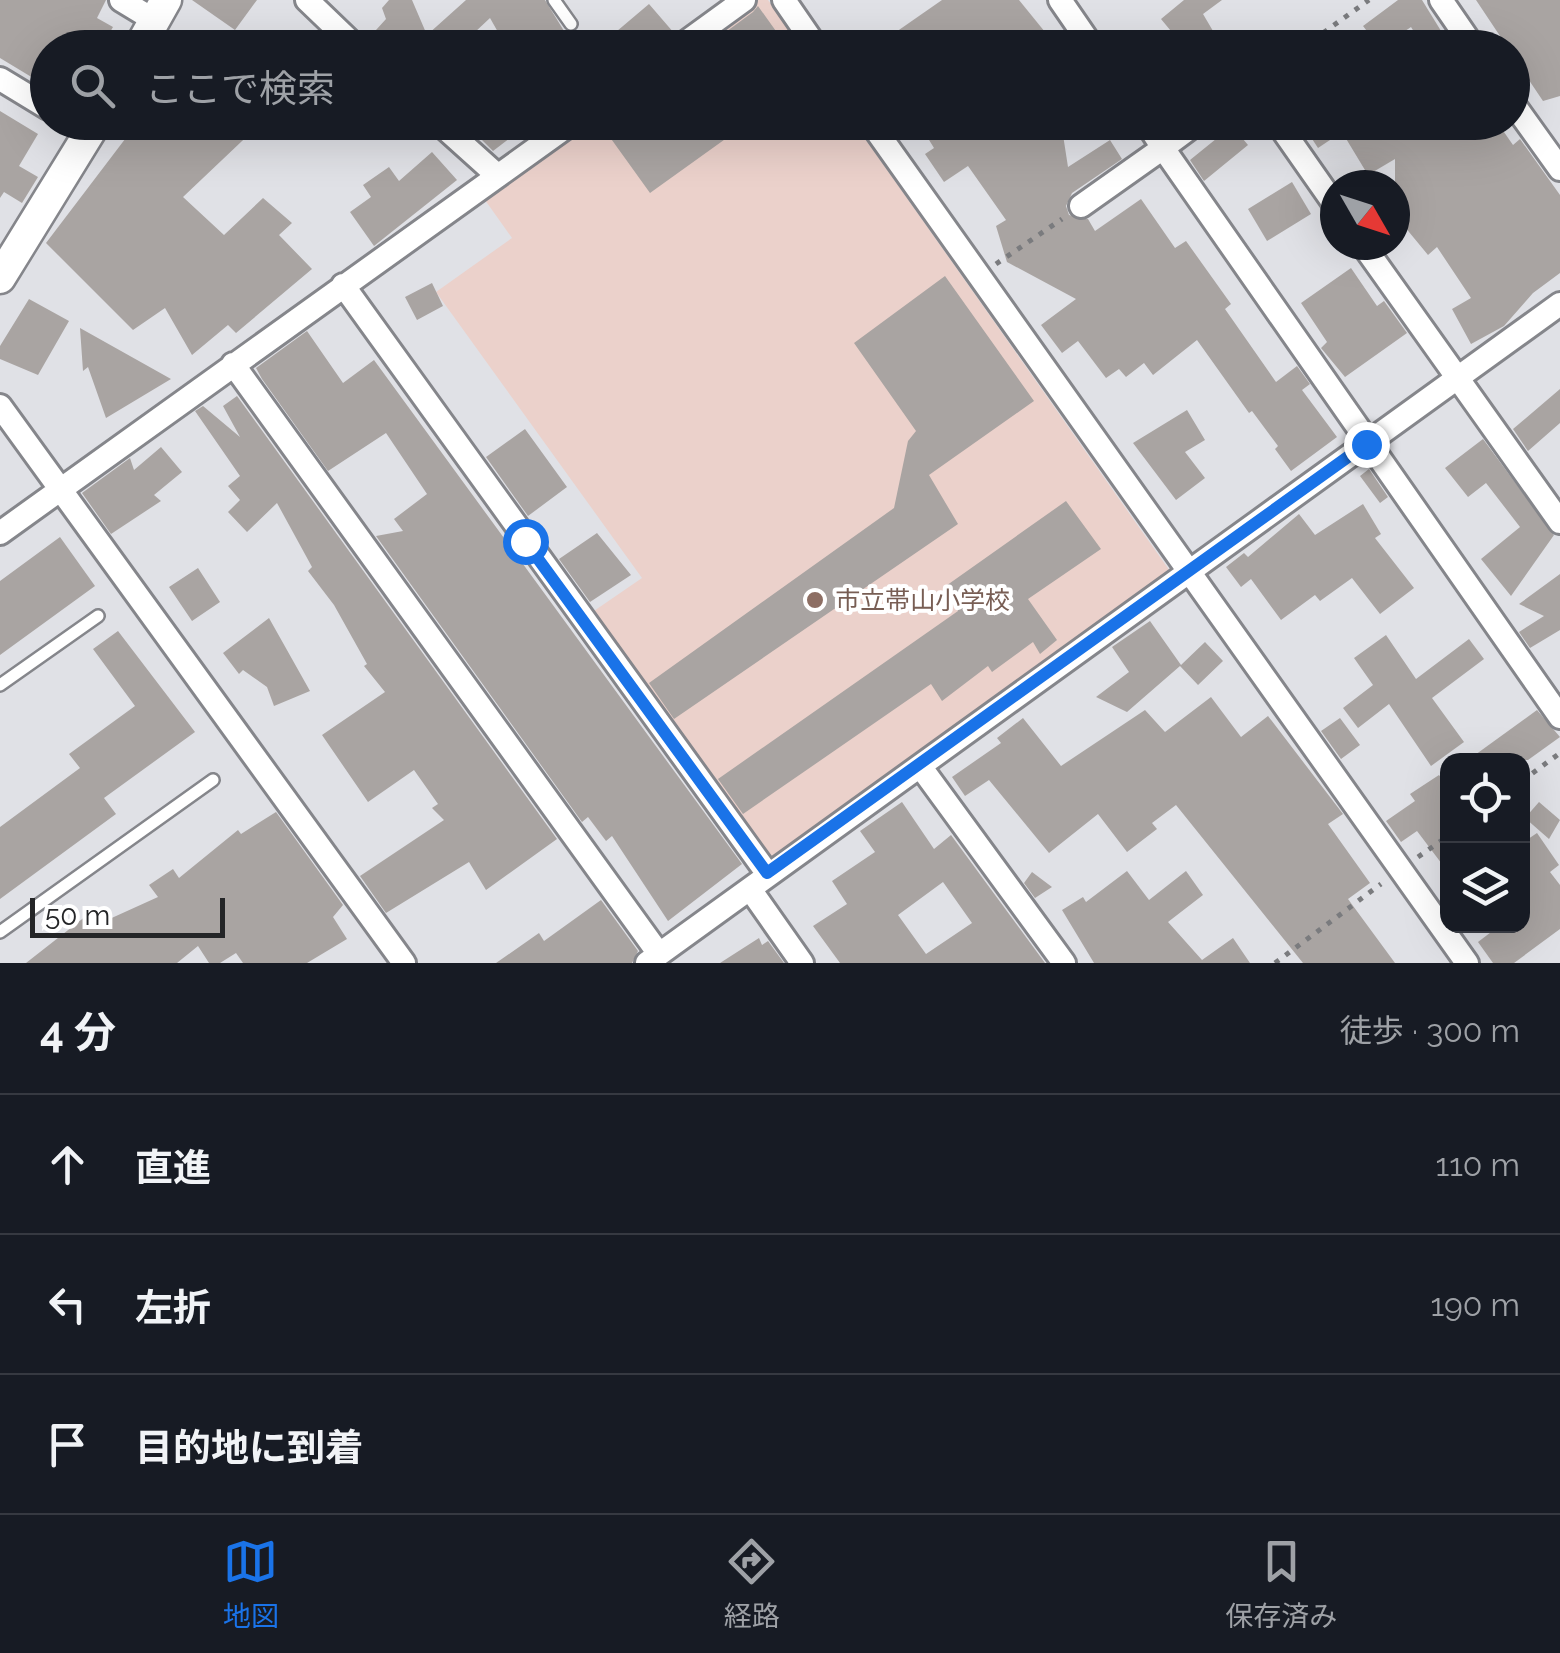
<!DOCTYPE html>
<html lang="ja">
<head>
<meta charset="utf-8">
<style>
	:root { --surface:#171b24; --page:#242831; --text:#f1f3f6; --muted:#9ea1a6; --line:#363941; --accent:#1a73e8 }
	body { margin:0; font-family:Raleway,"Noto Sans JP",sans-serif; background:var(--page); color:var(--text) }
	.controls { position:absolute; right:30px; bottom:30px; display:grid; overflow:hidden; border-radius:20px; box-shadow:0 10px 40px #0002 }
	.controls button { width:90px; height:90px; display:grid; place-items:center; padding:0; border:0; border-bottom:2px solid var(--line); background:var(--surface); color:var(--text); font:50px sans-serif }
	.compass { position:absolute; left:1320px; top:170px; width:90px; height:90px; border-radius:50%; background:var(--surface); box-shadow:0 10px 40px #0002; rotate:129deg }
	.scale { position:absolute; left:30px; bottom:25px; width:195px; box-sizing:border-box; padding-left:10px; border:5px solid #242527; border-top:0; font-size:28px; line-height:35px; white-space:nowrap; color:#242527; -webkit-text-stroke:8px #fff; paint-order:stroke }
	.stop { position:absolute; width:30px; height:30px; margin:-22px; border:8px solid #1a73e8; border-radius:50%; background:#fff }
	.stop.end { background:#1a73e8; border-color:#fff; box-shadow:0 2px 10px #0008 }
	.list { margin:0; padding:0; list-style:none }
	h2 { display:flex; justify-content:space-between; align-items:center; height:130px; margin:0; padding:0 40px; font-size:42px }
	h2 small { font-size:32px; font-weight:400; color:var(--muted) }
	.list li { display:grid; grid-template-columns:65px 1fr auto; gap:30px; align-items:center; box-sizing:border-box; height:140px; padding:0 40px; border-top:2px solid var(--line) }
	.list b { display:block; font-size:38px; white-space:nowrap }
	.list em { font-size:32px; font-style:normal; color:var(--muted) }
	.icon { flex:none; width:55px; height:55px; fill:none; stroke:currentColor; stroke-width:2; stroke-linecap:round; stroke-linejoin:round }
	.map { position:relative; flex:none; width:1560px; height:963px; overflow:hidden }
	.search { position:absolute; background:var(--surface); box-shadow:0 10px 40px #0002; left:30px; right:30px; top:30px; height:110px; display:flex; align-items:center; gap:25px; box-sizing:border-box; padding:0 35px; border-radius:55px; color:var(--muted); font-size:38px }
	.sheet { height:550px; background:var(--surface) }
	nav { display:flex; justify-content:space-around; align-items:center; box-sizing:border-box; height:140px; border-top:2px solid var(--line); background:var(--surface); font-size:28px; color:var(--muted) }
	nav a { display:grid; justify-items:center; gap:5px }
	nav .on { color:var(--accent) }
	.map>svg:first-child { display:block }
</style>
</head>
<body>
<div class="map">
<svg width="1560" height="963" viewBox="0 0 1560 963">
	<rect width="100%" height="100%" fill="#e0e1e6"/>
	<path fill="#ebd1cb" d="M754 0H768L802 47 690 48Z
		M589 123H854L1172 574 767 864 591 613 642 578 436 292 512 238 485 200Z"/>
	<path fill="#a9a4a2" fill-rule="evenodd" d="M0 0H106L97 18 113 27 101 48H48V87L0 58Z
		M192 0H257L235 30Z
		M389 0H412L427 35 466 0H545L564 31 535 48H507L490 18 458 48H394L376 30 386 19 382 8Z
		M942 0H1019L1058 48H873Z
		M1184 0H1222L1203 14 1223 48H1185L1161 19Z
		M1398 0H1422L1446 39 1424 48 1411 27 1380 48 1363 26Z
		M1476 0H1560V96L1543 101 1512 55V48H1508Z
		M649 4 674 33 663 48H597Z
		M758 6 788 48H704L753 12Z
		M0 111 38 134 19 166 38 177 22 203 4 192 0 198Z
		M138 122H262L183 197 224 235 263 198 292 223 279 235 312 269 236 333 228 325 192 355 165 308 133 330 46 243Z
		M531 122 493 151 465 123H496Z
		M599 122H749L650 193Z
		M918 122H1008L1016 134 1033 122H1061L1068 167 1110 140 1122 159 1072 193 1066 206 1069 215 1088 219 1095 231 1141 199 1175 248 1186 241 1231 304 1225 309 1276 382 1297 366 1310 384 1302 390 1337 437 1291 471 1275 449 1278 446 1252 411 1249 413 1197 340 1153 375 1144 363 1126 377 1119 369 1106 378 1078 341 1062 353 1041 325 1076 299 1007 262 996 226 1006 220 968 166 944 182 925 154 934 148Z
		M1301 122H1497L1513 145 1520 139 1560 195V273L1533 293 1504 326 1471 344 1452 309 1471 298 1437 247 1428 255 1395 215V159L1368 175 1342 132 1318 148Z
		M1232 126 1248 145 1204 181 1190 160Z
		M432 152 457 180 374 246 350 212 371 197 363 185 389 167 399 181Z
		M1292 182 1311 214 1267 241 1248 209Z
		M1351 268 1377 306 1384 301 1407 333 1345 377 1321 348 1327 342 1301 303Z
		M945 276 1034 401 929 475 958 524 674 719 649 683 894 508 908 441 916 431 854 343Z
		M432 283 443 306 417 320 405 297Z
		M29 299 69 321 38 375 0 359V346Z
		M80 328 171 379 106 418 88 367 83 371Z
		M307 331 343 383 374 360 742 864 668 921 612 836 606 841 588 817 582 822 376 536 403 531 394 519 427 494 386 433 328 471 262 379 256 368Z
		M1560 389V423L1528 451 1513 429Z
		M237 396 557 839 486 890 469 862 386 913 360 876 444 820 432 808 438 804 414 770 368 802 322 735 385 692 364 666 367 664 334 605 308 571 312 567 277 503 247 532 228 512 240 500 228 486 240 476 195 411 203 406 240 437 223 406Z
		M1187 410 1205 440 1185 452 1205 478 1176 500 1133 443Z
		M525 429 567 487 528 516 486 457Z
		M1483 439 1554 535 1511 596 1481 559 1520 527 1486 483 1468 497 1445 468Z
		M161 447 182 472 154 495 161 501 111 534 82 493 130 458 134 470Z
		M1369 469 1388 497 1380 503 1360 476Z
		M1066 501 1101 549 1028 599 1057 640 1040 654 1033 642 992 672 988 666 942 701 931 684 743 814 718 779 958 611 943 588Z
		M1363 504 1381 534 1375 538 1414 588 1380 614 1352 578 1320 601 1315 595 1281 620 1251 579 1241 587 1226 567 1244 553 1248 557 1299 514 1315 535Z
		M597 533 631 575 590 602 559 559Z
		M60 537 95 586 0 655V581Z
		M198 568 220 602 192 621 169 587Z
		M1560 574V630L1530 648 1519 632 1544 616 1519 604Z
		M269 618 310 691 274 706 267 687 243 670 239 674 223 653Z
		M1150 621 1181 665 1205 642 1223 661 1198 685 1180 666 1127 712 1096 697 1129 672 1112 647Z
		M118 631 195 732 104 798 116 814 0 899V827L80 768 69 754 135 706 93 649Z
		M1386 635 1416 679 1469 639 1484 659 1432 698 1464 742 1431 766 1389 704 1358 728 1343 708 1373 685 1354 658Z
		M1211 697 1241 737 1268 716 1343 814 1328 824 1370 883 1348 899 1395 963H1303L1176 805 1152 823 1157 829 1127 852 1098 814 1049 853 989 780 965 796 952 777 1001 743 997 738 1023 718 1061 766 1145 710 1165 732Z
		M1537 710 1560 737 1528 760H1468Z
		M1340 718 1360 745 1341 759 1321 731Z
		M1439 775 1448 787V872L1417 831 1401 842 1386 821 1415 801 1410 794Z
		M902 802 934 849 951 835 1045 963H840L813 926 847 904 832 881 875 852 860 831ZM943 882 972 923 926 954 898 915Z
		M1539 802 1560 820 1549 839 1525 818Z
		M276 812 343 905 333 917 347 939 307 963H243L236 953 220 963H209L198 946 177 963H26L86 916 94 926 158 897 149 885 173 869 179 878 238 830 241 834Z
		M1537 833 1559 865 1550 872 1560 885V929L1514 963H1493L1478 942 1499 926H1522V843Z
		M1127 871 1149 900 1186 871 1203 895 1168 922 1202 960 1233 938 1250 963H1094L1062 910 1083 897 1086 902Z
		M1032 872 1052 887 1035 898 1024 883Z
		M601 900 638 951 632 963H496L539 933 544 941Z
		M759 938 762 945 768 941 784 963H720Z"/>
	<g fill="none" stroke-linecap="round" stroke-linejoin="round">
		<g stroke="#85868b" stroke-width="16">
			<path id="service" d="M554 0 571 24
				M0 685 98 616
				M0 932 213 780"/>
		</g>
		<g stroke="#85868b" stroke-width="28">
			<path id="minor" d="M121 0 154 20
				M307 0 357 48
				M784 0 817 48
				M1060 0 1093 48
				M1441 0 1474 48
				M678 48 744 0
				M0 79 48 108
				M1512 102 1560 169
				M438 122 498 176
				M870 122 1467 963
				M1146 122 1163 148 1198 122
				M1277 122 1335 205
				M1081 206 1163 148 1560 717
				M1363 245 1560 522
				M343 285 767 873
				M233 364 659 954
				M0 406 404 963
				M0 533 573 122
				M920 766 1064 963
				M750 889 802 963
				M647 963 1560 304"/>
		</g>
		<g stroke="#85868b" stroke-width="35">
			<path id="tertiary" d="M139 48 166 0
				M0 278 96 122"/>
		</g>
		<path stroke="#7a7b7e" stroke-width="5" stroke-dasharray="5 8" stroke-linecap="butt" d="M1302 48 1369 0
			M996 264 1062 219
			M1522 781 1560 753
			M1418 857 1448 836
			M1275 963 1381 884"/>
		<use href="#service" stroke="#fff" stroke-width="11"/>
		<use href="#minor" stroke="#fff" stroke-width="22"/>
		<use href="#tertiary" stroke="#fff" stroke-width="30"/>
	</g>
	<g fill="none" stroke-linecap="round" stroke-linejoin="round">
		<path stroke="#1a73e8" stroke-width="12" d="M525 541 767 873 1366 444"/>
	</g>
	<circle fill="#8d6e63" stroke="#fff" stroke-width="4" cx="815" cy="600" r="10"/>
	<g text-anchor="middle" stroke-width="8" stroke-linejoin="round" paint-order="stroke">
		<g font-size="25" fill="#785e54" stroke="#fff" text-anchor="start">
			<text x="835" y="609">市立帯山小学校</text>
		</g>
	</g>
</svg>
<div class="controls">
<button><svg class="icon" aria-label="locate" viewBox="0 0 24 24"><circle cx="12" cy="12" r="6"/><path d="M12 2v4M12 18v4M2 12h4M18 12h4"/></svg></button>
<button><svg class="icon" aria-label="layers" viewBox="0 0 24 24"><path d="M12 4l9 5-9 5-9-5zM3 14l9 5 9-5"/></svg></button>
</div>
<svg class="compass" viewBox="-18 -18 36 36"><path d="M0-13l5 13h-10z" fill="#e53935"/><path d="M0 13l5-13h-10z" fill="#9ea1a6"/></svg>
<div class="scale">50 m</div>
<div class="stop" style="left:525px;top:541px"></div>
<div class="stop end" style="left:1366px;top:444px"></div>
<div class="search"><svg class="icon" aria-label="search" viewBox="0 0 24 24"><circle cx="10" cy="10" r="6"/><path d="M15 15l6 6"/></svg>ここで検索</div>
</div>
<section class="sheet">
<h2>4 分<small>徒歩 · 300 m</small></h2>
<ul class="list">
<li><svg class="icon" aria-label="ahead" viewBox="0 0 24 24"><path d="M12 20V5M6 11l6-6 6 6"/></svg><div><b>直進</b></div><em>110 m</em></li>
<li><svg class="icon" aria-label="left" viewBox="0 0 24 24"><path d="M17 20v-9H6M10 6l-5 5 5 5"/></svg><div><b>左折</b></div><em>190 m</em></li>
<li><svg class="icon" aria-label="arrive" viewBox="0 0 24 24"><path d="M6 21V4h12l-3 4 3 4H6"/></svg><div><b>目的地に到着</b></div></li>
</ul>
</section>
<nav>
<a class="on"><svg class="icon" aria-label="map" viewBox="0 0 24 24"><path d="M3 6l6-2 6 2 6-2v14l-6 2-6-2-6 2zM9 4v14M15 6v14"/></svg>地図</a>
<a><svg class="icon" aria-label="directions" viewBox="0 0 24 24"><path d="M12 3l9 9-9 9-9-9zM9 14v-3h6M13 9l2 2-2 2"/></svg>経路</a>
<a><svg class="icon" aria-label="saved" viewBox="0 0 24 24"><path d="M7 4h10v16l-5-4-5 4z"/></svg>保存済み</a>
</nav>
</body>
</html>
